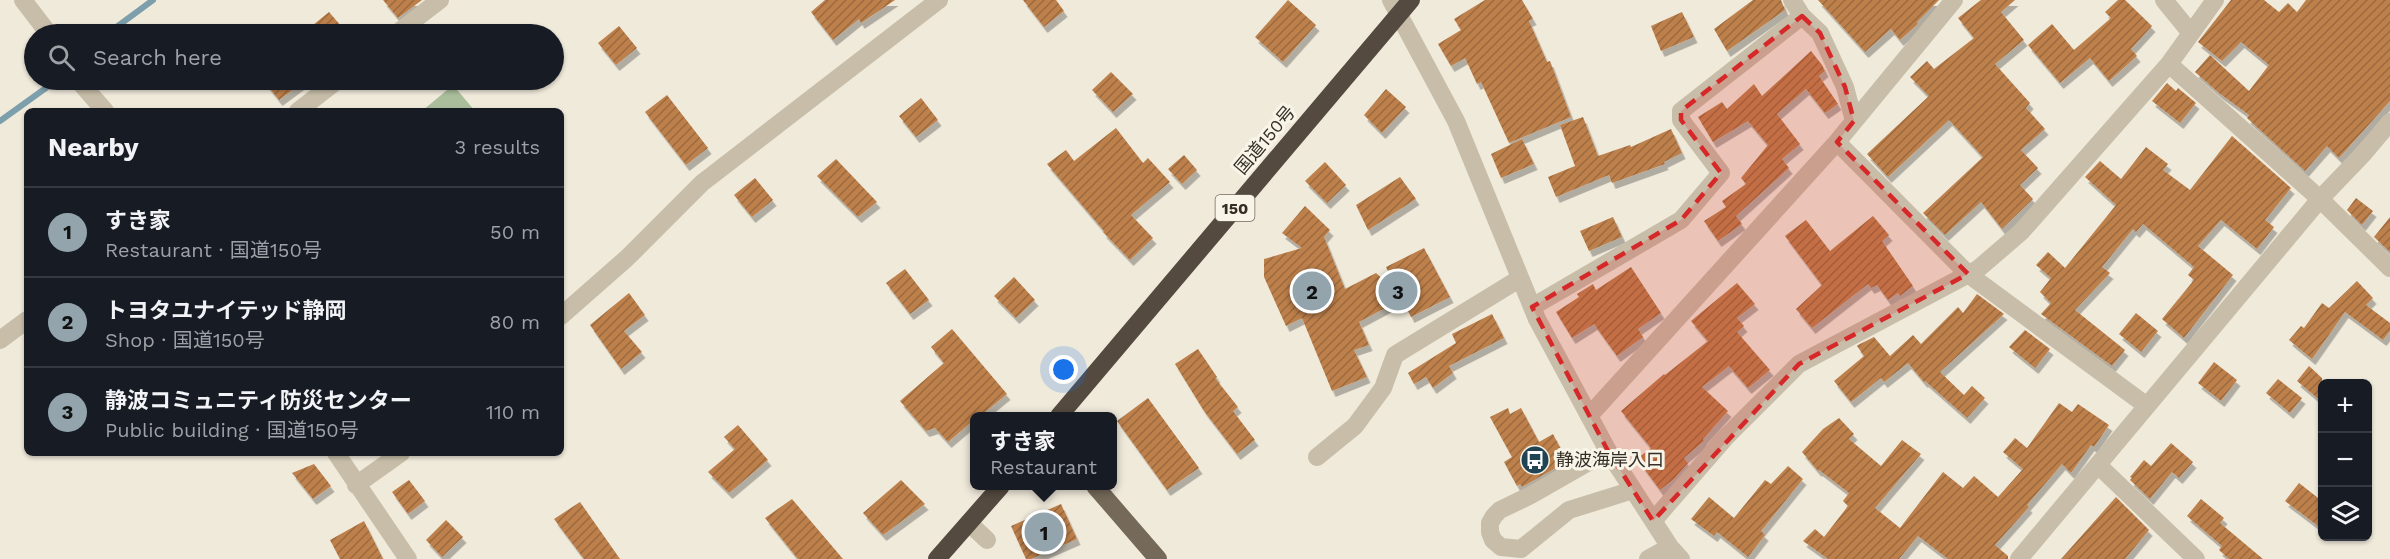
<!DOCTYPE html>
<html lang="en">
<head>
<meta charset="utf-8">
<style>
	:root { --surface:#171b24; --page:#20242c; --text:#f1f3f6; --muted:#9ea1a6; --line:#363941; --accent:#93a4ad }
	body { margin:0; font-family:"Work Sans","Noto Sans JP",sans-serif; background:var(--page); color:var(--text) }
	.controls { position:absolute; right:18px; bottom:18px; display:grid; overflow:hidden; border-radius:9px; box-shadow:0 2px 4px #0004 }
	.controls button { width:54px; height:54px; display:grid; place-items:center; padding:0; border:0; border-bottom:2px solid var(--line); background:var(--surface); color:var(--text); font:30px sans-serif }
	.you { position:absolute; left:1064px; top:370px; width:21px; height:21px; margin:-15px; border:4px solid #fff; border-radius:50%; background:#1a73e8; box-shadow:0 0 0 9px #1a73e833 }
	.badge { display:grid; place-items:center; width:39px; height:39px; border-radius:50%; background:var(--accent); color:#111; font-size:20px; font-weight:700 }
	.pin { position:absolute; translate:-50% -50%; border:3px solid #fff; box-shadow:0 2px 6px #0006 }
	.popup { position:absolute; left:970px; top:412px; width:147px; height:78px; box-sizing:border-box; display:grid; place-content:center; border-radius:9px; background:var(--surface); filter:drop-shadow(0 2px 4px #0005); font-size:20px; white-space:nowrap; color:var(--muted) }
	.popup b { font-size:22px; color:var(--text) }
	.popup::after { content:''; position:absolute; left:50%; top:100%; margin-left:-12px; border:12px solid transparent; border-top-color:var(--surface) }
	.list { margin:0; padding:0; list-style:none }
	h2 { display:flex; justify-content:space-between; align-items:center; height:78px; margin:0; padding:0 24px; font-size:26px }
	h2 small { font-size:20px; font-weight:400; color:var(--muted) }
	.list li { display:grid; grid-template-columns:39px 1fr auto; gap:18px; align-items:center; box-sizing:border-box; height:90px; padding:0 24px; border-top:2px solid var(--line) }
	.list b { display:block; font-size:22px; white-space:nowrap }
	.list p { margin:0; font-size:20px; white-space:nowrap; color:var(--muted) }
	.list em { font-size:20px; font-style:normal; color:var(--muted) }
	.icon { flex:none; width:33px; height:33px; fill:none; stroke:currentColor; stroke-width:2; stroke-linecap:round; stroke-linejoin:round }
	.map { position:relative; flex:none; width:2390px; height:559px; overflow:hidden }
	.search { position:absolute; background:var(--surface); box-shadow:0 2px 4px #0004; left:24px; top:24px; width:540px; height:66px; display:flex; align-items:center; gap:15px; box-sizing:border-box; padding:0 21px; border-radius:33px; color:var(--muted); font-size:22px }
	.panel { position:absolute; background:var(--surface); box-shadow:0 2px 4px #0004; left:24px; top:108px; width:540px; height:348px; border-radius:9px }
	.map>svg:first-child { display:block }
</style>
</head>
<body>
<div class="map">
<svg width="2390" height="559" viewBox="0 0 2390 559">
	<defs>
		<pattern id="building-hatch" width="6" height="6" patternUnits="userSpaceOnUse" patternTransform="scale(1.5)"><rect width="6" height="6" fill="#be804b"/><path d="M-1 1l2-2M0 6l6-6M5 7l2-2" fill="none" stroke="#9b693e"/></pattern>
		<filter id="shadow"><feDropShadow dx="3.5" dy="6" stdDeviation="0" flood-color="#0004"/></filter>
	</defs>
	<rect width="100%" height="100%" fill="#f0eadb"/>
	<path fill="#abbe9c" d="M453 85 475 111H422Z"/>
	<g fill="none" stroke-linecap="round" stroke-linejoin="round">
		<path stroke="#7c9fab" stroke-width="6" d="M107 34 153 0
			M0 121 57 80"/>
	</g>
	<path fill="url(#building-hatch)" filter="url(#shadow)" d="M383 0H422L398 18Z
		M825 0H895L861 23 859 19 833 40 811 12Z
		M1023 0H1056L1064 11 1044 27Z
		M1288 0 1316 25 1283 62 1255 37Z
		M1485 0H1522L1533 19 1529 21 1547 62 1550 61 1571 117 1509 143 1481 82 1477 84 1465 58 1451 66 1438 44 1461 30 1454 19Z
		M1753 0H1781L1785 10 1727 51 1714 29Z
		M1818 0H1939L1917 22 1918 24 1900 40 1891 29 1865 52Z
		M1981 0H2015L2001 12 2024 40 1995 64 2030 103 2026 108 2045 129 2021 150 2038 168 2020 185 2033 199 2002 229 1981 202 1945 235 1923 213 1983 157 1949 120 1888 177 1867 154 1929 96 1910 77 1927 61 1934 69 1974 38 1958 18Z
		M2118 0H2125L2152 26 2131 49 2137 56 2109 81 2090 58 2060 83 2028 45 2052 24 2074 50 2111 18 2105 12Z
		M2231 0H2264L2279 12 2288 3 2297 12 2306 0H2390V101L2339 158 2327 146 2305 171 2247 118 2249 115 2219 93 2195 72 2210 55 2249 91 2269 65 2241 42 2222 61 2198 42Z
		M329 12 348 34H302Z
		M1682 12 1694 37 1661 51 1651 26Z
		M619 26 637 48 616 65 598 43Z
		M1811 51 1822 65 1825 71 1819 76 1838 104 1825 113 1806 89 1777 114 1800 144 1782 159 1789 168 1736 216 1742 224 1718 241 1704 221 1726 207 1722 201 1746 184 1741 178 1768 145 1748 121 1713 142 1698 117 1722 102 1727 109 1754 84 1762 96Z
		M1111 72 1133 94 1113 112 1092 90Z
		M263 80H306L279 100Z
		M2167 83 2176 91 2178 88 2196 103 2180 123 2152 101Z
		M1386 89 1406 107 1382 133 1364 115Z
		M667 95 708 148 686 165 645 112Z
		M921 98 938 120 916 137 899 116Z
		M1583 117 1598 156 1630 145 1631 147 1671 129 1682 153 1664 162 1665 164 1612 183 1609 175 1556 197 1548 177 1575 166 1560 125Z
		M1116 128 1143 163 1148 158 1170 182 1131 215 1153 238 1130 260 1103 232 1104 231 1047 164 1066 150 1074 161Z
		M2232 136 2291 188 2265 220 2274 227 2257 249 2221 220 2198 246 2233 275 2184 338 2162 319 2194 280 2188 275 2194 267 2143 224 2136 232 2133 229 2102 267 2110 273 2075 310 2125 350 2112 366 2041 314 2051 303 2040 292 2051 278 2036 265 2048 252 2065 268 2116 205 2085 177 2100 161 2121 179 2146 147 2168 164 2163 170 2190 190Z
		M1522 139 1534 164 1501 178 1491 154Z
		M1184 155 1197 170 1182 184 1168 169Z
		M836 159 877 202 858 217 817 176Z
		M1325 162 1346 185 1327 203 1305 181Z
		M1400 177 1416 199 1368 230 1356 205Z
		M755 178 773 200 752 217 734 195Z
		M2356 198 2373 211 2362 225 2347 210Z
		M1305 206 1330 230 1324 237 1345 289 1376 273 1400 295 1386 267 1424 248 1450 297 1411 317 1402 299 1359 322 1369 345 1354 350 1367 377 1332 391 1302 318 1286 326 1264 277V259L1302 248 1282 233Z
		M1873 216 1889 235 1882 241 1913 286 1900 296 1898 293 1888 300 1877 285 1871 288 1868 284 1812 328 1796 309 1822 285 1785 236 1806 220 1830 251Z
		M1613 217 1622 237 1589 251 1580 231Z
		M2390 217V252L2374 237Z
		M1631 267 1661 313 1638 329 1643 337 1617 356 1594 324 1572 338 1556 312 1579 297 1577 294 1593 284 1596 290Z
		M905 269 929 300 910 314 886 283Z
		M1014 277 1035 300 1016 318 994 296Z
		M2357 281 2373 298 2366 305 2390 323V331L2383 340 2345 312 2312 359 2289 340 2301 326 2304 328 2322 303 2329 308Z
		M1737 283 1755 304 1737 318 1744 326 1737 332 1770 370 1748 388 1729 366 1702 387 1728 411 1703 439 1704 441 1684 458 1688 463 1674 479 1660 490 1637 459 1651 448 1621 411 1664 374 1665 375 1708 341 1691 321Z
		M629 293 645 315 624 331 642 352 621 369 590 325Z
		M1977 294 2004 314 1940 372 1964 395 1972 386 1985 398 1967 418 1925 381 1924 382 1908 363 1884 382 1881 378 1851 402 1834 381 1864 356 1857 346 1858 345 1874 337 1890 356 1913 335 1921 344 1958 307 1963 313Z
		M2136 313 2158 331 2141 352 2119 334Z
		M1492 314 1504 338 1449 366 1453 373 1433 388 1426 377 1414 384 1408 373 1456 343 1452 334Z
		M952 329 1007 394 985 412 975 417V419L948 442 935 428 926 431 900 401 944 363 931 347Z
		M2025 330 2050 349 2035 368 2009 347Z
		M1198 349 1217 377 1215 378 1238 407 1233 411 1255 440 1237 454 1204 411 1175 364Z
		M2214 362 2237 380 2221 401 2198 383Z
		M2309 366 2322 378V402L2297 381Z
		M2278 379 2302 398 2290 413 2266 393Z
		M1148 398 1199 468 1167 490 1117 421Z
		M2059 403 2072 412 2078 404 2109 425 2094 447 2091 445 2071 473 2062 464 2027 505 2029 507 1995 545 2008 556V559H1948L1918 536 1899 559H1828L1803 541 1815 529 1824 537 1848 506 1843 501 1849 493 1819 470 1818 471 1802 452 1823 429 1839 418 1854 434 1849 439 1881 466 1902 440 1921 454 1875 508 1900 528 1943 472 1963 488 1974 476 1998 497 2023 469 2003 452 2015 438 2027 448Z
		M1508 408 1510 414 1521 408 1539 442 1553 434 1566 459 1560 462 1561 465 1522 487 1520 484 1517 486 1504 462 1512 457 1490 417Z
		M738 425 768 460 729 493 708 472 735 449 724 437Z
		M2171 443 2193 462 2179 478 2172 472 2150 499 2130 480 2132 478 2130 477 2144 460 2151 466Z
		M314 464 331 486 313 499 292 473Z
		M1788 466 1803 479 1761 531 1765 535 1748 557 1717 532 1714 536 1691 519 1709 497 1734 518 1765 480 1771 484Z
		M409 480 425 501 408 514 392 492Z
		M901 480 925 504 883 535 863 513Z
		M2299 483 2322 501V529L2285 501Z
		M2116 497 2149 530 2125 559H2061Z
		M792 499 843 559H798L765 518Z
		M2201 499 2224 518 2220 523 2263 559H2229L2219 550 2222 546 2187 516Z
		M580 502 620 559H584L554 519Z
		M1061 504 1077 539 1031 559H1026L1011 526Z
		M446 520 463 537 442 557 426 540Z
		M364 521 383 559H340L330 540Z"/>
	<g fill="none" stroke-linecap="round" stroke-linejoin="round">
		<path stroke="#c7bda8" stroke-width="18" d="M23 0 49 34
			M1391 0 1456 121 1537 319 1608 451 1670 547 1681 559
			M1792 0 1802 16
			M2164 0 2190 32
			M396 34 440 0
			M2169 64 2320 199 2390 268
			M78 80 105 111
			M298 111 338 80
			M1837 142 1968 274 2147 406
			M1532 307 1681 220 1721 173 1681 120V111L1802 16 1820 33 1845 87 1854 121
			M561 316 627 258 702 183 939 0
			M0 340 27 320
			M1589 416 1837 142 1954 0
			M1608 451 1531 495 1500 510 1494 516 1490 523V532L1493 540 1501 547 1521 549 1569 510 1633 490
			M336 453 408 559
			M1317 457 1355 426 1383 388 1395 355 1519 279
			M2098 465 2196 559
			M356 485 401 453
			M1653 521 1725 438 1799 364 1978 269 2021 232 2169 64 2215 0
			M969 523 987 540
			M1648 559 1670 547
			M2019 559 2320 199 2364 153 2390 122"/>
		<path stroke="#756959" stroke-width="18" d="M1095 486 1158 559"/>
		<path stroke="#544a3f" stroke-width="18" d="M1059 416 1411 0
			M937 559 1001 486"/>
	</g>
	<path fill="#d62828" fill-opacity="0.2" stroke="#d62828" stroke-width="4.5" stroke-dasharray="12 8" stroke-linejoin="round" d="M1802 16 1820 33 1845 87 1854 121 1837 142 1968 274 1799 364 1653 521 1608 451 1532 307 1681 220 1721 173 1681 120V111Z"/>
	<defs>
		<g id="bus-disc" transform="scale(1.5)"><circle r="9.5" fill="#204453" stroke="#f8f4e7"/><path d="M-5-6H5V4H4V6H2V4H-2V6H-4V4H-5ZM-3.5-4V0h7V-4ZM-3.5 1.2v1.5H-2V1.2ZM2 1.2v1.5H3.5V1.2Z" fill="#fff"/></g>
	</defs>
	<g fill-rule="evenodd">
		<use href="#bus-disc" x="1535" y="460"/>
	</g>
	<g text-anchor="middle" stroke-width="6" stroke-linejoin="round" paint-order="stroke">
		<rect fill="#f8f4e7" stroke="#6f6961" stroke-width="1.5" x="1215.5" y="195" width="39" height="26" rx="4.5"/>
		<g font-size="16" font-weight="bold" fill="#342e27">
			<text x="1235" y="214">150</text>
		</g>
		<g font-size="18" fill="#342e27" stroke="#f8f4e7">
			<text transform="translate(1265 140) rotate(-50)" y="6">国道150号</text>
		</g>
		<g font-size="18" fill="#342e27" stroke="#f8f4e7" text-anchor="start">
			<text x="1556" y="466">静波海岸入口</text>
		</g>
	</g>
</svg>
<div class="controls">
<button>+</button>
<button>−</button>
<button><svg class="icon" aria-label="layers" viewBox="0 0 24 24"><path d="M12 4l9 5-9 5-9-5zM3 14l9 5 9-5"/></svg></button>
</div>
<div class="you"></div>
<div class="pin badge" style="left:1044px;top:532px">1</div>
<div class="popup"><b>すき家</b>Restaurant</div>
<div class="pin badge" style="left:1312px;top:291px">2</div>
<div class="pin badge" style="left:1398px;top:291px">3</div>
<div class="search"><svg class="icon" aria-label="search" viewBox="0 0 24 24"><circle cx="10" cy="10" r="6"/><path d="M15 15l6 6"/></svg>Search here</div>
<section class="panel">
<h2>Nearby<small>3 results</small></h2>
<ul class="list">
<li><span class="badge">1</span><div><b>すき家</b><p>Restaurant · 国道150号</p></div><em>50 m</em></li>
<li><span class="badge">2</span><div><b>トヨタユナイテッド静岡</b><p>Shop · 国道150号</p></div><em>80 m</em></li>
<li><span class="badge">3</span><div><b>静波コミュニティ防災センター</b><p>Public building · 国道150号</p></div><em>110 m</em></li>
</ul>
</section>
</div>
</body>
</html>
